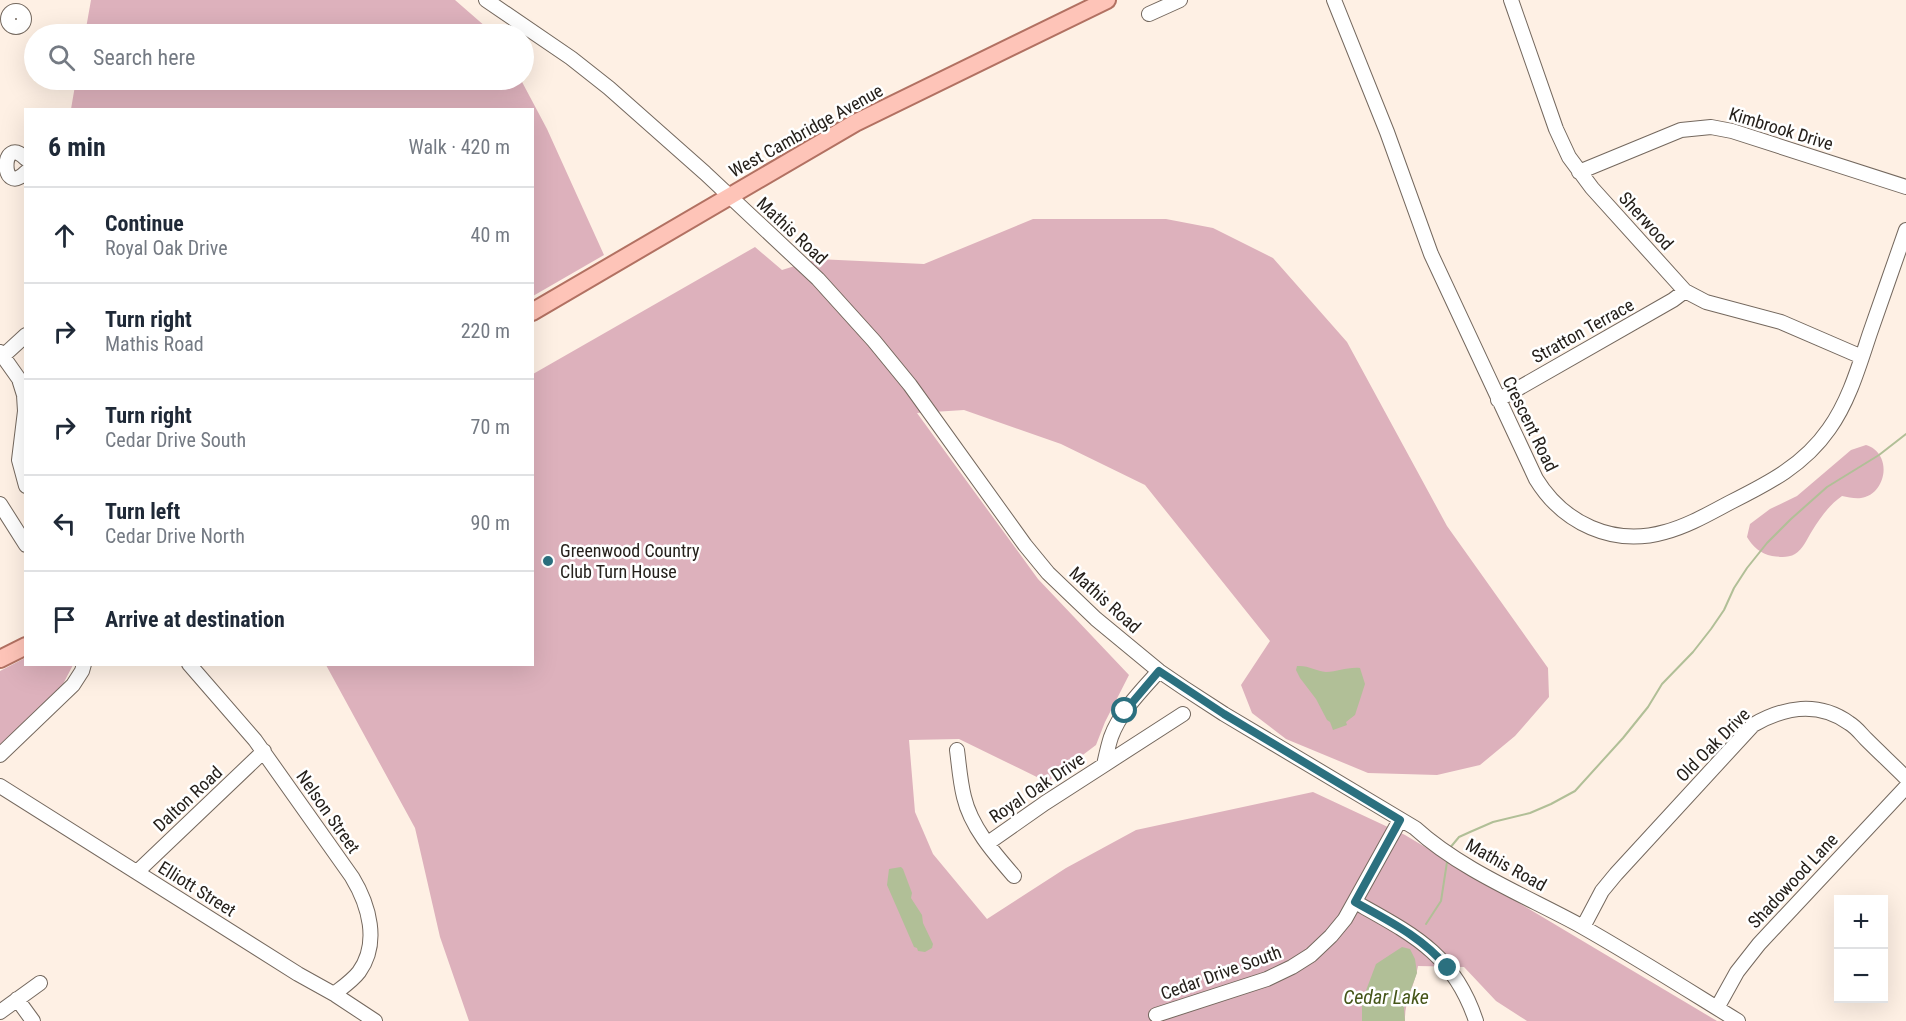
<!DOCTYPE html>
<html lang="en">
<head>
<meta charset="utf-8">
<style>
	:root { --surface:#fff; --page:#f2f2f3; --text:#1f2937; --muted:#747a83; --line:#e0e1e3 }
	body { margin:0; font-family:"Roboto Condensed",sans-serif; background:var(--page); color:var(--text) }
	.controls { position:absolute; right:18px; bottom:18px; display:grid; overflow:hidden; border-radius:0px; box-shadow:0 6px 24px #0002 }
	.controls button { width:54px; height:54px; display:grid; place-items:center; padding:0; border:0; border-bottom:2px solid var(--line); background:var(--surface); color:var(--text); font:30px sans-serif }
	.stop { position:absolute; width:18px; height:18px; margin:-14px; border:4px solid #2b707f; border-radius:50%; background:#fff }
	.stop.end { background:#2b707f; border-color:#fff; box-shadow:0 2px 6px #0008 }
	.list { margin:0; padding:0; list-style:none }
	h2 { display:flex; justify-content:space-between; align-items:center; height:78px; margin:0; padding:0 24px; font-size:26px }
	h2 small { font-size:20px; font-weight:400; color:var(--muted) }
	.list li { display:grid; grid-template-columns:39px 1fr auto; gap:18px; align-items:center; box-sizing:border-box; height:96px; padding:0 24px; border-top:2px solid var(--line) }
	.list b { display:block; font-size:22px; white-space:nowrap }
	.list p { margin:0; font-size:20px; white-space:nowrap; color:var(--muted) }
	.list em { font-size:20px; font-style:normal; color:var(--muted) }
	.icon { flex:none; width:33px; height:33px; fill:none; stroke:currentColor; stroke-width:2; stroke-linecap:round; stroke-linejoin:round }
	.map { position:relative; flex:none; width:1906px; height:1021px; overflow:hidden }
	.search { position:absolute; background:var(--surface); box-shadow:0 6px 24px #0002; left:24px; top:24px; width:510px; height:66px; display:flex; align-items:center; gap:15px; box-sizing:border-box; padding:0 21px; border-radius:33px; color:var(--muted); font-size:22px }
	.panel { position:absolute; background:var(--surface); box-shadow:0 6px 24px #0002; left:24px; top:108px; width:510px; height:558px; border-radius:0px }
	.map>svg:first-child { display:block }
</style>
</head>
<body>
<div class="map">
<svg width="1906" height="1021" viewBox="0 0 1906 1021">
	<rect width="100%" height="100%" fill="#fef0e4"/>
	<path fill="#ddb1bc" d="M91 0H455L494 34H85Z
		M76 80H521L547 129 604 255 533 296 532 110 71 109Z
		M1033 219H1166L1213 228 1273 258 1347 342 1447 526 1548 668 1549 697 1515 736 1480 765 1437 775 1368 773 1286 739 1252 713 1241 685 1270 641 1145 485 1061 444 964 410 917 413 1038 579 1129 675 1105 722 1096 745 1047 782 959 739 909 740 915 812 933 854 987 919 1066 868 1136 830 1313 792 1405 835 1717 1021H1527L1496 1001 1464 967 1418 966C1415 985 1404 1001 1405 1021H469L440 937 415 828 326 665 532 664 533 374 755 247 782 270 817 259 924 264Z
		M1866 445C1869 446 1872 447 1874 449 1892 463 1883 495 1861 498 1855 499 1848 497 1842 496 1829 505 1820 518 1812 531 1807 539 1803 549 1795 554 1788 558 1780 557 1772 556 1761 554 1752 546 1747 537L1750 524 1770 509 1797 496 1851 450Z
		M25 658 26 664 73 665 62 686 0 749V671Z"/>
	<path fill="#b1bf97" d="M1297 666C1308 665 1316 671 1326 672 1338 672 1346 667 1360 668L1365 684 1355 715 1346 722 1347 725 1333 730 1330 722 1327 720 1316 699 1300 678 1296 670Z
		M901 867 903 869 912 893 911 898 922 915 923 923 933 944 932 948 925 952 918 951 917 948 914 947 887 885 889 869Z
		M1402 947 1410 949 1415 959 1417 973 1404 1008 1405 1021H1362V1001L1376 964Z"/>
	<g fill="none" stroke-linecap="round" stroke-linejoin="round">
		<path stroke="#b1bf97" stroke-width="2" d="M1449 849 1459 837 1470 832 1493 822 1530 813 1551 804 1575 791 1623 738 1648 707 1662 684 1693 652 1711 629 1724 610 1734 588 1747 568 1767 543 1791 519 1827 487 1879 455 1906 434
			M1426 924 1441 901 1447 862"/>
		<g stroke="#74685e" stroke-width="16">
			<path id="minor" d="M486 0 571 58 609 88 705 173 818 279 874 341 910 385 1025 545 1048 573 1096 619 1159 671 1184 688 1224 714 1415 828C1461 870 1526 896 1581 926 1634 956 1686 989 1738 1021
				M1334 0 1387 132 1431 254 1536 479C1563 523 1613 547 1665 532 1688 526 1710 513 1731 502 1769 483 1804 465 1829 429 1849 401 1859 366 1870 333 1882 299 1894 264 1906 230
				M1511 0 1556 129 1569 157 1592 188 1685 291 1706 302 1781 322 1862 357
				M8 19a8 8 0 1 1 16 0a8 8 0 1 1-16 0Z
				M1149 14 1180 0
				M26 159C0 132 0 199 26 172
				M1579 172 1681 130 1711 127 1732 131 1906 187
				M0 352 19 379 24 395 25 411 19 460 26 486
				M3 356 26 335
				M1498 400 1673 300 1685 291
				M0 504 26 545
				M189 664 255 740 352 877C369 905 380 943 359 972 353 980 343 987 334 994
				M957 750C959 765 960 781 964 797 971 827 994 853 1014 876
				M0 755 73 685 82 671 84 664
				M1104 765 1183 714
				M0 786 298 974 334 994 375 1021
				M988 843 1045 803 1104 765C1106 756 1108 746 1111 737 1120 712 1141 691 1159 671
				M137 872 264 751
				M1355 902C1412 934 1454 954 1476 1021
				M1583 927 1602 891 1616 874 1753 725C1784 707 1818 701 1849 723 1856 727 1861 734 1866 739 1879 752 1893 765 1906 778
				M17 999 33 1021
				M1717 1008 1737 972 1759 944 1906 787
				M0 1012 40 983
				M1156 1015 1267 979 1292 967 1311 955 1331 936 1345 919 1400 820"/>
		</g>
		<g stroke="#b27162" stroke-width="20">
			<path id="major" d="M532 312 855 123 1107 0
				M0 659 26 646"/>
		</g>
		<use href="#minor" stroke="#fff" stroke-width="14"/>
		<use href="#major" stroke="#fec4b8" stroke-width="16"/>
	</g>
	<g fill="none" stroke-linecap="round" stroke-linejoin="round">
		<path stroke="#2b707f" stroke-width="8" d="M1125 711 1159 671 1224 714 1400 820 1355 902C1389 921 1422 937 1448 968"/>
	</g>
	<circle fill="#2b707f" stroke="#fff" stroke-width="2" cx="548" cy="561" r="6"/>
	<g text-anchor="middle" stroke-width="5" stroke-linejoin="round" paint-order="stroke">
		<g font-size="18" fill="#25201b" stroke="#fff">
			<text transform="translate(1781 129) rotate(17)" y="6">Kimbrook Drive</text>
			<text transform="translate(806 131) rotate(-29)" y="6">West Cambridge Avenue</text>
			<text transform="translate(1646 221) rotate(48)" y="6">Sherwood</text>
			<text transform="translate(792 231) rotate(43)" y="6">Mathis Road</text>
			<text transform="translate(1583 331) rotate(-29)" y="6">Stratton Terrace</text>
			<text transform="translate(1530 424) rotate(64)" y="6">Crescent Road</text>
			<text transform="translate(1105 600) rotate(42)" y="6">Mathis Road</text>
			<text transform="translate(1713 745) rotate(-45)" y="6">Old Oak Drive</text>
			<text transform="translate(1037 788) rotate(-34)" y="6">Royal Oak Drive</text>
			<text transform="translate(188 799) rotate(-43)" y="6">Dalton Road</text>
			<text transform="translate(328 812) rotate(55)" y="6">Nelson Street</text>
			<text transform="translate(1506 865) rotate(29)" y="6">Mathis Road</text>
			<text transform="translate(1793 881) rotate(-47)" y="6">Shadowood Lane</text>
			<text transform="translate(197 889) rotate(32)" y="6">Elliott Street</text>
			<text transform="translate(1221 973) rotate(-20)" y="6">Cedar Drive South</text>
		</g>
		<g font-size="18" fill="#25201b" stroke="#fff" text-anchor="start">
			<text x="560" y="557">Greenwood Country<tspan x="560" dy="21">Club Turn House</tspan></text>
		</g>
		<g font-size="20" font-style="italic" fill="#46561a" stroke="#fff">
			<text x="1386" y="1004">Cedar Lake</text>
		</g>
	</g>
</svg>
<div class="controls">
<button>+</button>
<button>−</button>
</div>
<div class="stop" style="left:1125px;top:711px"></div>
<div class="stop end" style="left:1448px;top:968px"></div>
<div class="search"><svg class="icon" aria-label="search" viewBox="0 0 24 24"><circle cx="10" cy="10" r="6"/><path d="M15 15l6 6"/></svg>Search here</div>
<section class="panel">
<h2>6 min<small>Walk · 420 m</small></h2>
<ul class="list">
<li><svg class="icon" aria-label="ahead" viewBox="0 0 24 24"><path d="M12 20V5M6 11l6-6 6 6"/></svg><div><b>Continue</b><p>Royal Oak Drive</p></div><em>40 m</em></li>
<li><svg class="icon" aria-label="right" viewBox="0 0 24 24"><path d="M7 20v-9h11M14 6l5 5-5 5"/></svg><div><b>Turn right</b><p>Mathis Road</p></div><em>220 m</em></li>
<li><svg class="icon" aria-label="right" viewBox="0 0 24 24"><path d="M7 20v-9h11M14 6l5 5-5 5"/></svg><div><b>Turn right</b><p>Cedar Drive South</p></div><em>70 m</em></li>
<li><svg class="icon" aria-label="left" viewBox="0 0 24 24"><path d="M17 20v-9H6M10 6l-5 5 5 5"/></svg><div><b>Turn left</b><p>Cedar Drive North</p></div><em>90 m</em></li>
<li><svg class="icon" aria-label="arrive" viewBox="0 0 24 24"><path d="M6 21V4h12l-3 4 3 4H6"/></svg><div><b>Arrive at destination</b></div></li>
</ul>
</section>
</div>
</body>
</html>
